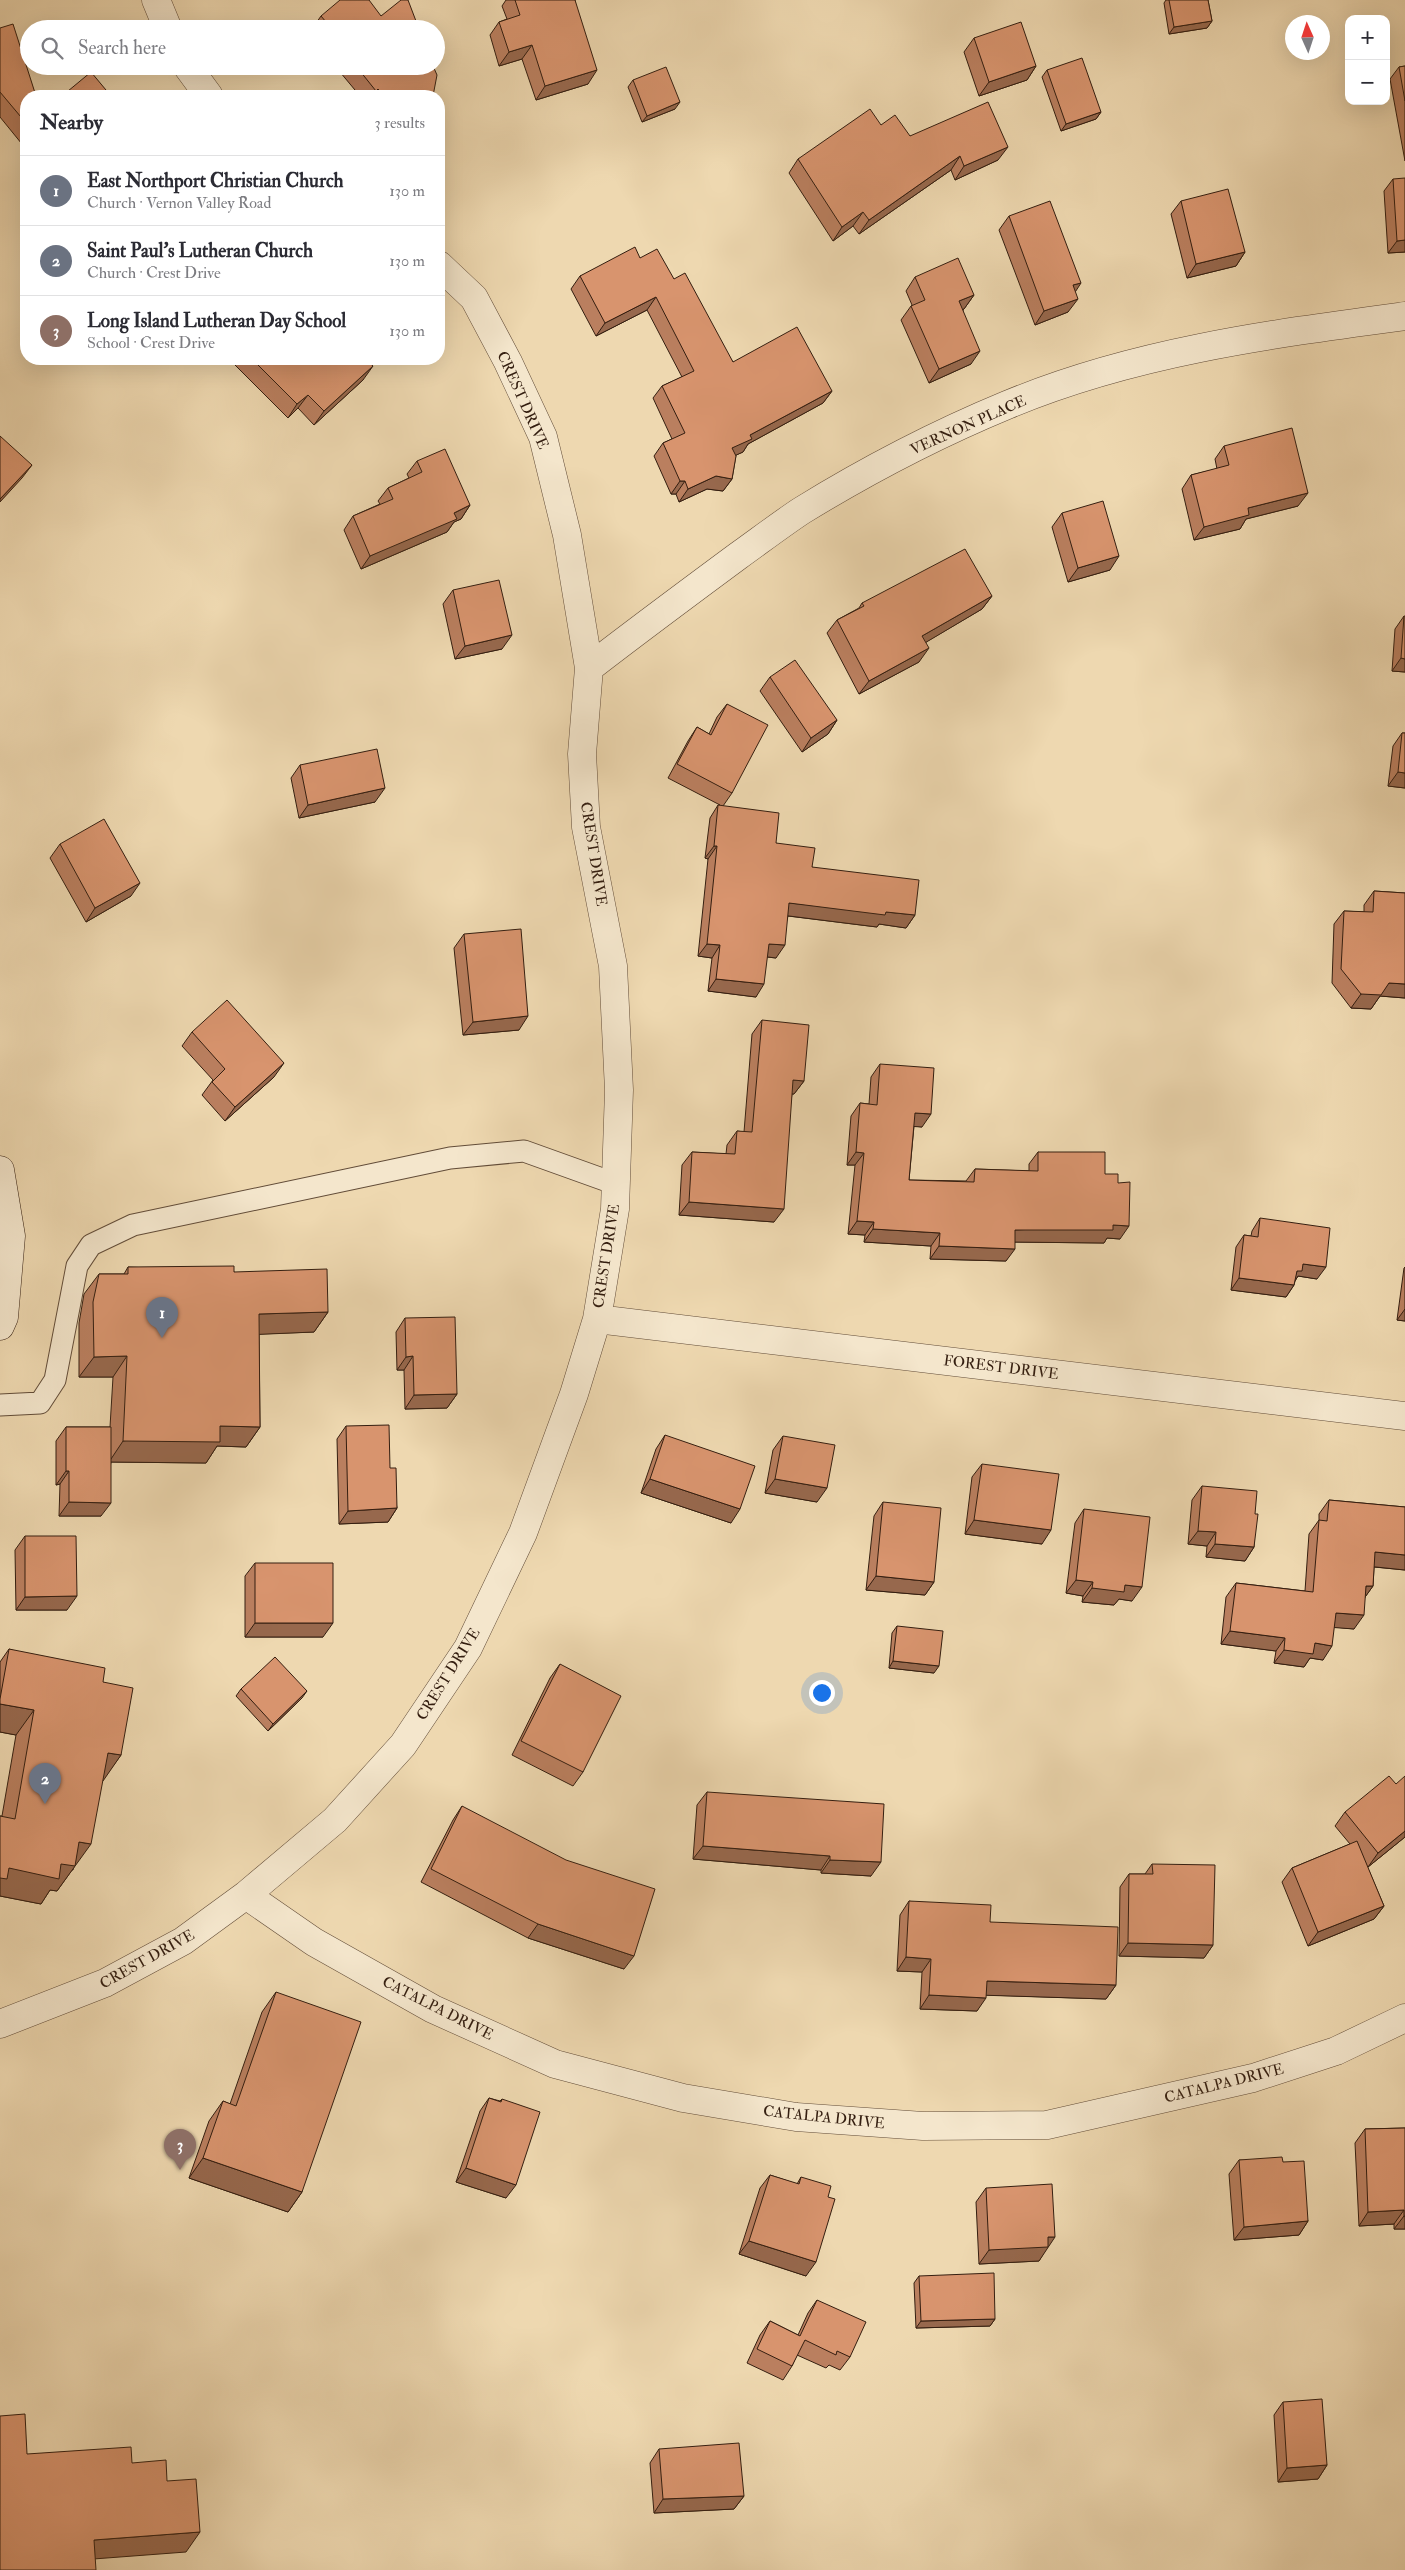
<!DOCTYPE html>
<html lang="en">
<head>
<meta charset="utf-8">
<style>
	:root { --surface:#fff; --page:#f7f7f7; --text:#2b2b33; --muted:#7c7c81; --line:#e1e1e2; --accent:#8f2418 }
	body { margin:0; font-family:"IM FELL Double Pica",serif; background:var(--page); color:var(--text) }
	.controls { position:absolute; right:15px; top:15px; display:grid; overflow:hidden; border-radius:10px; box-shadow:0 5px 20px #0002 }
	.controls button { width:45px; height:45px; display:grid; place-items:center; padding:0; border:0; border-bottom:1px solid var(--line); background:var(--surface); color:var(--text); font:25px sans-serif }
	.compass { position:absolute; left:1285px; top:15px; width:45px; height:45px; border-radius:50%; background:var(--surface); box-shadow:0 5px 20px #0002; rotate:357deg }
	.you { position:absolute; left:821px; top:1692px; width:18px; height:18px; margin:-12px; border:4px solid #fff; border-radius:50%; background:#1a73e8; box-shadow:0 0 0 8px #1a73e833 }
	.badge { display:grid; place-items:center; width:32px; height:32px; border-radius:50%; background:var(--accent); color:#fff; font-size:16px; font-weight:700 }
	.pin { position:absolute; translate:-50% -41px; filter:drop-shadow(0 1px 2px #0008) }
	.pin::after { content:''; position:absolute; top:26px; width:18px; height:15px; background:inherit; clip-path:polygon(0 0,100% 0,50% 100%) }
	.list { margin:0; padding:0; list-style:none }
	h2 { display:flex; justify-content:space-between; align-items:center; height:65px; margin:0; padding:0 20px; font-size:21px }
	h2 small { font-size:16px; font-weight:400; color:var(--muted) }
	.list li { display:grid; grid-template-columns:32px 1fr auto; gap:15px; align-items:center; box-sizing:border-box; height:70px; padding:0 20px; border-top:1px solid var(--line) }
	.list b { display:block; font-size:19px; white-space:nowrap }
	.list p { margin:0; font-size:16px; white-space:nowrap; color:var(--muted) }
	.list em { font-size:16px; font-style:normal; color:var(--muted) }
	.icon { flex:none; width:28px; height:28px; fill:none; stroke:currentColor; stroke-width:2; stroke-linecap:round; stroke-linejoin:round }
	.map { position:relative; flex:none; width:1405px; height:2570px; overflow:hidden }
	.search { position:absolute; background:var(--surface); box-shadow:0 5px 20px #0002; left:20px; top:20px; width:425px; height:55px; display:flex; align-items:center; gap:12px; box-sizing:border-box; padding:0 18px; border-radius:28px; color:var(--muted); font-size:19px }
	.panel { position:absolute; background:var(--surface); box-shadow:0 5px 20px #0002; left:20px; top:90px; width:425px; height:275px; border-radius:20px }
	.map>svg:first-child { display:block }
</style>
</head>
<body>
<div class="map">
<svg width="1405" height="2570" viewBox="0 0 1405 2570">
	<rect width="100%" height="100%" fill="#eed8b0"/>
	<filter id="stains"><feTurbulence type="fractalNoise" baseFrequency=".004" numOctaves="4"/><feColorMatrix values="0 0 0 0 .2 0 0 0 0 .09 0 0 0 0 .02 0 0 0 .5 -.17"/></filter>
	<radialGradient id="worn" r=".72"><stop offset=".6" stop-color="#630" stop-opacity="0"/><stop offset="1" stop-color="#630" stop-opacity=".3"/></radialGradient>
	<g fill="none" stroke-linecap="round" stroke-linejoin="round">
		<g stroke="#624c38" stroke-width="23">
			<path id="service" d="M0 1405 40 1403 55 1380 77 1266 91 1245 133 1225 450 1158 524 1151 616 1184"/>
		</g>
		<g stroke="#624c38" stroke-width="29">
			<path id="minor" d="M156 0 168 29
				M187 66 209 96
				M589 668C638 630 688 593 738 556 759 541 780 525 801 511 866 471 937 434 1007 405 1133 352 1271 334 1405 316
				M597 1319 1405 1416
				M246 1895 314 1942 433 2009 555 2064 683 2098 796 2117 923 2126 1047 2125 1253 2078 1336 2051 1405 2018
				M0 2024 105 1983 183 1941 246 1895 335 1820 403 1745 468 1648 523 1533 574 1394 597 1319 615 1209 619 1090 613 966 586 827 582 754 589 668 567 535 543 437 508 362 474 298 439 265"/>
		</g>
		<g stroke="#341e10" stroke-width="29">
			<path id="secondary" d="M0 1170 11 1236 4 1317 0 1326"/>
		</g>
		<use href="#service" stroke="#f4e6cc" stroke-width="21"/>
		<use href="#minor" stroke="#f4e6cc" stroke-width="28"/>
		<use href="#secondary" stroke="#f4e6cc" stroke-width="28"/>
	</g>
	<path fill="#ba7f5f" stroke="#341e10" d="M506 0H575L588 84 536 100 522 59 499 66 490 35 499 22 507 19 502 6Z
		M1166 0H1208L1212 21 1207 28 1169 34 1164 3Z
		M321 16H381L419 29H312Z
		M0 28 26 96V149L0 117Z
		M974 38 1036 66 1027 80 979 96 964 52Z
		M335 66H433V96H360Z
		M1405 66V161L1390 79 1399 67Z
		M1047 70 1101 112 1096 119 1061 131 1042 77Z
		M633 80 675 109 642 122 628 87Z
		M881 125 910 136 998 160 955 180 951 170 859 234 853 226 833 241 789 173 798 159Z
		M1393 179 1405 252 1388 253 1384 191Z
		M1181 201 1245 252 1236 266 1187 278 1171 214Z
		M1009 216 1075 291 1068 312 1035 325 999 230Z
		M640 258 674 279 733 362 832 391 823 403 748 444 743 452 736 455 732 479 723 491 707 489 679 502 676 494H671L654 456 663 443 672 439 653 398 662 386 682 377 647 310 596 336 571 289 580 276Z
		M915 277 974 295 964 309 963 310 971 364 929 383 901 320 911 306 912 305 906 291Z
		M240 359H365L363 380 314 425 298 408 288 418 235 365Z
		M1224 446 1298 506 1246 519 1240 529 1194 540 1182 489 1191 475 1217 469 1215 459Z
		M417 461 470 505 461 519 454 522 447 532 361 569 344 530 353 516 380 504 378 501 388 488 409 478 407 474Z
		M1062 513 1110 570 1068 582 1052 527Z
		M453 590 502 649 455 659 443 604Z
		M992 596 982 609 926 642 919 662 859 694 827 633 837 620 859 608 862 603Z
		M1404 616 1405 672 1392 671 1395 629Z
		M770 677 837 720 828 734 802 752 760 691Z
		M727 704 732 793 723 806 776 843 812 867 915 915 906 928 879 924 877 927 788 916 776 958 767 957 756 997 708 991 712 958 698 956 708 859 705 858 710 818 718 805H720L668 778 688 741 697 727 709 734 717 717Z
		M1402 733H1405V788L1388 786 1393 746Z
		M300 765 375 802 299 818 291 778Z
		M60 844 131 896 86 922 50 858Z
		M1374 891 1405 893V998L1380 996 1371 1009 1351 1008 1332 983 1334 924 1344 911 1364 912V905Z
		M464 934 519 1030 463 1035 454 948Z
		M762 1020 804 1081 794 1094H792L774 1222 679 1215 682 1165 692 1152 726 1154 727 1145 737 1131 744 1132 752 1034Z
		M192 1032 274 1077 225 1121 202 1095 213 1080 182 1046Z
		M880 1064 922 1127 914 1126 909 1180 966 1181 975 1169 1029 1171V1164L1038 1152 1105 1174 1120 1239 1107 1238 1104 1243 1015 1242 1006 1261 930 1259 931 1246 864 1242 865 1235 848 1234 855 1165H847L851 1116 860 1103 869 1104 871 1077Z
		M1260 1218 1317 1279 1298 1276 1295 1281 1294 1285 1286 1297 1231 1290 1236 1247 1244 1235 1251 1236 1252 1231Z
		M128 1267 234 1272 328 1312 314 1332 259 1334 260 1427 246 1447 217 1446 206 1463 111 1462 101 1516H59L60 1484 56 1485V1441L66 1427H110L113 1377H79V1323L84 1294 99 1274H124Z
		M1405 1267V1321L1397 1320 1404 1268Z
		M405 1318 457 1394 447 1408 405 1409 404 1370H397L396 1332Z
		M346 1426 390 1468 397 1508 388 1522 339 1524 337 1439Z
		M665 1435 731 1523 641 1493 656 1449Z
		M783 1436 817 1502 765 1493 773 1450Z
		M982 1464 1042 1544 965 1534 972 1477Z
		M1202 1486 1255 1514 1254 1547 1245 1561 1206 1557 1207 1546 1188 1544 1192 1500Z
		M1329 1500 1405 1507V1570L1374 1567 1373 1586 1365 1597 1354 1629 1334 1627 1323 1660 1310 1658 1304 1667 1274 1663 1276 1651 1221 1644 1226 1597 1236 1583 1305 1591 1309 1534 1319 1520V1514Z
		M883 1502 934 1582 925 1595 866 1590 874 1516Z
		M1084 1509 1132 1601 1119 1599 1114 1605 1082 1602 1083 1596 1066 1593 1075 1523Z
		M25 1536 67 1610H16L15 1550Z
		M255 1563 323 1637H245V1576Z
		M897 1626 934 1673 889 1668 892 1633Z
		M9 1649 103 1682 121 1755 102 1781 73 1870H72L57 1891 50 1890 41 1904 0 1896V1816H2L16 1735 0 1732V1662Z
		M560 1664 583 1772 573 1786 512 1755 550 1678Z
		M241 1689 302 1698 268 1731 236 1696Z
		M707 1792 871 1876 821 1873V1870L693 1859 697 1805Z
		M462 1806 624 1969 528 1938 421 1882 453 1820Z
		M1345 1812 1405 1837 1368 1867 1367 1866 1384 1906 1374 1919 1308 1946 1282 1882 1292 1868 1350 1844 1335 1826Z
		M1152 1864 1213 1945 1204 1958 1119 1956 1120 1887 1129 1874H1145Z
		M909 1901 990 1922 1116 1985 1106 1999 986 1995 977 2011 920 2009 922 1972 897 1971 900 1915Z
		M276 1992 302 2192 288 2212 189 2178 209 2121 223 2101 230 2104 262 2012Z
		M489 2098 500 2101 502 2099 506 2198 456 2182 480 2111Z
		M1405 2128V2229H1394V2224L1359 2226 1355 2143 1365 2129Z
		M1239 2160 1283 2162 1308 2221 1299 2235 1234 2240 1229 2174Z
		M770 2175 797 2184 801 2177 806 2276 739 2254 760 2188Z
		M986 2188 1048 2246 1039 2261 979 2264 976 2202Z
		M919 2276 995 2319 990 2326 916 2328 914 2283Z
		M817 2300 850 2357 840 2370 829 2365 826 2368 797 2355 792 2366 783 2380 747 2363 760 2335 770 2321 798 2335 808 2313Z
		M1283 2402 1327 2465 1318 2479 1278 2482 1274 2415Z
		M659 2449 744 2496 734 2509 654 2513 650 2463Z"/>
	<path fill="#97684d" stroke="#341e10" d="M1212 21 1207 28 1169 34 1174 27Z
		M532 45 522 59 499 66 509 52Z
		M1036 66 1027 80 979 96 989 82Z
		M597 70 588 84 536 100 545 86Z
		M680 102 675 109 642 122 647 116Z
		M1101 112 1096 119 1061 131 1066 124Z
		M1008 147 998 160 955 180 964 166Z
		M960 156 951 170 859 234 869 220Z
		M863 212 853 226 833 241 842 227Z
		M1405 240V252L1388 253 1397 241Z
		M1245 252 1236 266 1187 278 1196 264Z
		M1081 283 1072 297 1073 285Z
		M974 295 964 309 949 315 959 301Z
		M656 297 647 310 596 336 605 323Z
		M1078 299 1068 312 1035 325 1044 311Z
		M980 351 971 364 929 383 939 369Z
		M373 366 363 380 314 425 324 411Z
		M832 391 823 403 748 444 743 452 723 461 732 448 750 435Z
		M308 395 298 408 288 418 297 404Z
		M32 465 22 478 0 502V499Z
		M716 476 732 479 723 491 707 489 679 502 688 489Z
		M680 481H685L676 494H671Z
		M1308 493 1298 506 1246 519 1240 529 1194 540 1204 527 1248 508Z
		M470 505 461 519 454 522 447 532 361 569 370 556Z
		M1119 556 1110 570 1068 582 1078 568Z
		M992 596 982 609 913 650 922 636Z
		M512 635 502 649 455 659 465 646Z
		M929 648 919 662 859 694 869 681Z
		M1401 658 1405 659V672L1392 671Z
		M837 720 828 734 802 752 811 738Z
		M1398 772 1405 773V788L1388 786Z
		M385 788 375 802 299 818 308 805Z
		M714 846H717L708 859 705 858Z
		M140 883 131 896 86 922 95 908Z
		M789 903 886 912 915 915 906 928 879 924 877 927 781 915Z
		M707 944 720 945 712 958 698 956Z
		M769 944 785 945 776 958 760 956Z
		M716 979 764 984 756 997 708 991Z
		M1389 983 1405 984V998L1380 996 1371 1009 1351 1008 1361 994Z
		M528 1016 519 1030 463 1035 473 1022Z
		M284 1063 274 1077 225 1121 235 1107Z
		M793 1080 804 1081 794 1094 783 1093Z
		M915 1113 931 1114 922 1127 906 1126Z
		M856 1152 864 1153 855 1165H847Z
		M689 1202 784 1209 774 1222 679 1215Z
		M857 1221 874 1222 865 1235 848 1234Z
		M1113 1225 1129 1226 1120 1239 1107 1238 1104 1243 1006 1242 1015 1230Z
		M873 1229 940 1233 931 1246 864 1242Z
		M939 1246 1015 1249 1006 1261 930 1259Z
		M1303 1264 1326 1267 1317 1279 1298 1276 1293 1284 1297 1271Z
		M1239 1278 1294 1285 1286 1297 1231 1290Z
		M1405 1309V1321L1397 1320Z
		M328 1312 314 1332 245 1335 259 1314Z
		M127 1356 113 1377H79L94 1357Z
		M413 1356 404 1370H397L406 1357Z
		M457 1394 447 1408 405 1409 414 1395Z
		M220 1426 260 1427 246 1447 217 1446 206 1463 109 1462 123 1441Z
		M66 1471H69L60 1484 56 1485Z
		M650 1479 740 1509 731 1523 641 1493Z
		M775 1479 827 1488 817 1502 765 1493Z
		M69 1502 111 1503 101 1516H59Z
		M397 1508 388 1522 339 1524 348 1511Z
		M974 1520 1051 1530 1042 1544 965 1534Z
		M1198 1531 1216 1532 1207 1546 1188 1544Z
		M1215 1544 1254 1547 1245 1561 1206 1557Z
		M1375 1552 1405 1555V1570L1366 1566Z
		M876 1576 934 1582 925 1595 866 1590Z
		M1076 1580 1093 1582 1083 1596 1066 1593Z
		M1125 1585 1142 1587 1132 1601 1119 1599 1114 1605 1082 1602 1092 1588Z
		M1366 1586H1373L1363 1600Z
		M77 1596 67 1610H16L25 1597Z
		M1336 1613 1364 1615 1354 1629 1327 1627Z
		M255 1623H333L323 1637H245Z
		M1230 1631 1285 1638 1276 1651 1221 1644Z
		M1315 1643 1332 1646 1323 1660 1310 1658 1304 1667 1274 1663 1284 1650Z
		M893 1661 939 1666 934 1673 889 1668Z
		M307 1691 302 1698 268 1731 273 1724Z
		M0 1704 34 1710 16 1735 0 1732Z
		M108 1753 121 1755 103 1781 90 1778Z
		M1405 1831V1837L1368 1867 1378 1853Z
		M79 1842 91 1844 57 1891 50 1890 41 1904 0 1896V1878L9 1868 61 1864Z
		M703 1846 830 1856 821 1870 693 1859Z
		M830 1860 881 1862 871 1876 821 1873Z
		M1384 1906 1374 1919 1308 1946 1318 1932Z
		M538 1924 634 1956 624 1969 528 1938Z
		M1128 1943 1213 1945 1204 1958 1119 1956Z
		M906 1957 931 1959 922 1972 897 1971Z
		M987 1981 1116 1985 1106 1999 978 1995Z
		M929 1995 986 1998 977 2011 920 2009Z
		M203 2158 302 2192 288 2212 189 2178Z
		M466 2168 516 2185 506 2198 456 2182Z
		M1404 2210 1394 2224 1359 2226 1368 2212Z
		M1404 2216H1405V2229H1394Z
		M1308 2221 1299 2235 1234 2240 1244 2227Z
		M1048 2237H1055L1039 2261 979 2264 989 2250Z
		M749 2241 816 2262 806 2276 739 2254Z
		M995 2319 990 2326 916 2328 921 2321Z
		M1327 2465 1318 2479 1278 2482 1287 2468Z
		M744 2496 734 2509 654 2513 663 2499Z
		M200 2532 186 2552 80 2560 94 2540Z"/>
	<path fill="#d8946e" stroke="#341e10" d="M340 0H369L381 16 401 0H408L419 29H332L321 16Z
		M515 0H575L597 70 545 86 532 45 509 52 499 22 520 15Z
		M1169 0H1208L1212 21 1174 27Z
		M1021 22 1036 66 989 82 974 38Z
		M13 24 36 96H26V123L0 92V28Z
		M1082 58 1101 112 1066 124 1047 70Z
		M356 66H433L437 75 433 96H384L378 89 376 91Z
		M1405 66V101L1399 67Z
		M666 67 680 102 647 116 633 80Z
		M91 72 111 96H62Z
		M988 102 1008 147 964 166 960 156 869 220 863 212 842 227 798 159 870 109 881 125 895 115 910 136Z
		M1405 178V240L1397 241 1393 179Z
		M1228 189 1245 252 1196 264 1181 201Z
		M1050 201 1081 283 1073 285 1078 299 1044 311 1009 216Z
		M635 247 640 258 657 249 674 279 685 273 733 362 797 327 832 391 750 435 752 439 732 448 736 456 732 479 716 476 688 489 685 481H680L663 443 685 433 662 386 694 371 656 297 605 323 580 276Z
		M958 258 974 295 959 301 980 351 939 369 911 306 925 300 915 277Z
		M252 359H365L373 366 324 411 308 395 297 404Z
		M1292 428 1308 493 1248 508 1249 515 1204 527 1191 475 1229 465 1224 446Z
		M0 436 32 465 0 499Z
		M445 449 470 505 454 513 457 519 370 556 353 516 393 499 388 488 422 472 417 461Z
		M1103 501 1119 556 1078 568 1062 513Z
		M965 549 992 596 922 636 929 648 869 681 837 620 864 606 862 603Z
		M499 580 512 635 465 646 453 590Z
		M1404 616H1405V659L1401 658Z
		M795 660 837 720 811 738 770 677Z
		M727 704 768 725 732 793 677 764 697 727 711 735Z
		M1402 733H1405V773L1398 772Z
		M377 749 385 788 308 805 300 765Z
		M718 805 779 813 776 843 815 848 812 867 919 880 915 915 886 912 885 915 789 903 785 945 769 944 764 984 716 979 720 945 707 944 717 846H714Z
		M104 819 140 883 95 908 60 844Z
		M1374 891 1405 893V984L1389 983 1381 995 1361 994 1341 969 1344 911 1373 912Z
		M521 929 528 1016 473 1022 464 934Z
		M227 1000 284 1063 235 1107 212 1082 225 1069 192 1032Z
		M762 1020 809 1025 804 1081 793 1080 784 1209 689 1202 692 1152 735 1154 737 1131 752 1132Z
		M880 1064 934 1068 931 1114 915 1113 909 1180 974 1182 975 1169 1038 1171V1152H1105V1174H1118V1183L1130 1182 1129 1226 1113 1225V1230H1015V1249L939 1246 940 1233 873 1229 874 1222 857 1221 864 1153 856 1152 860 1103 877 1105Z
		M1260 1218 1330 1228 1326 1267 1303 1264 1302 1271H1297L1294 1285 1239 1278 1244 1235 1258 1237Z
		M234 1266V1272L327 1269 328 1312 259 1314 260 1427 220 1426V1442L123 1441 127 1356 94 1357 93 1302 99 1274H128V1267Z
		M455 1317 457 1394 414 1395 413 1356 406 1357 405 1318Z
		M389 1425 390 1468H396L397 1508 348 1511 346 1426Z
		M66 1427H111V1503L69 1502V1471H66Z
		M665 1435 755 1466 740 1509 650 1479Z
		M783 1436 835 1445 827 1488 775 1479Z
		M982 1464 1059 1474 1051 1530 974 1520Z
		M1202 1486 1257 1491 1255 1514H1258L1254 1547 1215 1544 1216 1532 1198 1531Z
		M1329 1500 1405 1507V1555L1375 1552 1373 1586H1366L1364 1615 1336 1613 1332 1646 1315 1643 1313 1654 1284 1650 1285 1638 1230 1631 1236 1583 1313 1592 1319 1520 1327 1521Z
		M883 1502 941 1508 934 1582 876 1576Z
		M1084 1509 1150 1517 1142 1587 1125 1585 1124 1592 1092 1588 1093 1582 1076 1580Z
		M25 1536H76L77 1596 25 1597Z
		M255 1563H333V1623H255Z
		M897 1626 943 1631 939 1666 893 1661Z
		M9 1649 105 1668 103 1682 133 1688 121 1755 108 1753 91 1844 79 1842 75 1866 61 1864 59 1879 9 1868 7 1879 0 1878V1816L15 1819 34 1710 0 1704V1699Z
		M275 1657 307 1691 273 1724 241 1689Z
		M560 1664 621 1696 583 1772 521 1741Z
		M1389 1776 1396 1784 1405 1776V1831L1378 1853 1345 1812Z
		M707 1792 884 1804 881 1862 830 1860V1856L703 1846Z
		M462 1806 566 1860 655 1889 634 1956 538 1924 431 1869Z
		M1357 1841 1384 1906 1318 1932 1292 1868Z
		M1152 1864 1215 1865 1213 1945 1128 1943 1129 1874H1153Z
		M909 1901 991 1905 990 1922 1118 1927 1116 1985 987 1981 986 1998 929 1995 931 1959 906 1957Z
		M276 1992 361 2022 302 2192 203 2158 223 2101 236 2106Z
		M489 2098 501 2102 502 2099 540 2112 516 2185 466 2168Z
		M1405 2128V2216H1404V2210L1368 2212 1365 2129Z
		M1282 2157 1283 2162 1304 2161 1308 2221 1244 2227 1239 2160Z
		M770 2175 799 2184 801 2177 831 2186 828 2197 835 2199 816 2262 749 2241Z
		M1052 2184 1055 2237H1048V2247L989 2250 986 2188Z
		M994 2273 995 2319 921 2321 919 2276Z
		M817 2300 866 2322 850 2357 837 2351 836 2355 805 2340 792 2366 757 2349 770 2321 800 2336Z
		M1322 2399 1327 2465 1287 2468 1283 2402Z
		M25 2414 27 2454 131 2447 132 2463 166 2460 167 2481 196 2479 200 2532 94 2540 96 2570H0V2416Z
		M739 2443 744 2496 663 2499 659 2449Z"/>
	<g text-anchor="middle" stroke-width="4" stroke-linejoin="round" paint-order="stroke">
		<g font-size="15" fill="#341e10" stroke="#f4e6cc">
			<text transform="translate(523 400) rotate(66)" y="5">CREST DRIVE</text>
			<text transform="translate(968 425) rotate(-24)" y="5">VERNON PLACE</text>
			<text transform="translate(594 854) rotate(81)" y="5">CREST DRIVE</text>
			<text transform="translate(606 1256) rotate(-81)" y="5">CREST DRIVE</text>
			<text transform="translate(1001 1367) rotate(7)" y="5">FOREST DRIVE</text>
			<text transform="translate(448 1674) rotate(-58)" y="5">CREST DRIVE</text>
			<text transform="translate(147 1959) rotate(-29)" y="5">CREST DRIVE</text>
			<text transform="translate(438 2008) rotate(27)" y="5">CATALPA DRIVE</text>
			<text transform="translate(1224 2083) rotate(-14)" y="5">CATALPA DRIVE</text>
			<text transform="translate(824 2117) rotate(6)" y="5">CATALPA DRIVE</text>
		</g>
	</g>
	<rect width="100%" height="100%" filter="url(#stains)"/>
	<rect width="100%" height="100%" fill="url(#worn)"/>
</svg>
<div class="controls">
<button>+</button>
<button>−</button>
</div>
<svg class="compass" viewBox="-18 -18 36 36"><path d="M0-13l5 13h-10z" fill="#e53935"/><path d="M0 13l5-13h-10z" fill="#7c7c81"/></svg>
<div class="you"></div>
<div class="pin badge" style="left:162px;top:1338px;background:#6b7280">1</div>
<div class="pin badge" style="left:45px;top:1804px;background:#6b7280">2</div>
<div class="pin badge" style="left:180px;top:2170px;background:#8d6e63">3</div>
<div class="search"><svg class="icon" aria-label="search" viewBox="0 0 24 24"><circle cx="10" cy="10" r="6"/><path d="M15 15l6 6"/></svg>Search here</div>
<section class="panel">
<h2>Nearby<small>3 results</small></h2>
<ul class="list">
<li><span class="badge" style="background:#6b7280">1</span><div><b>East Northport Christian Church</b><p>Church · Vernon Valley Road</p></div><em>130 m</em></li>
<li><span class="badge" style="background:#6b7280">2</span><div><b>Saint Paul's Lutheran Church</b><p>Church · Crest Drive</p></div><em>130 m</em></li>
<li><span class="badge" style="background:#8d6e63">3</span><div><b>Long Island Lutheran Day School</b><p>School · Crest Drive</p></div><em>130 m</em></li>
</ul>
</section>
</div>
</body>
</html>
